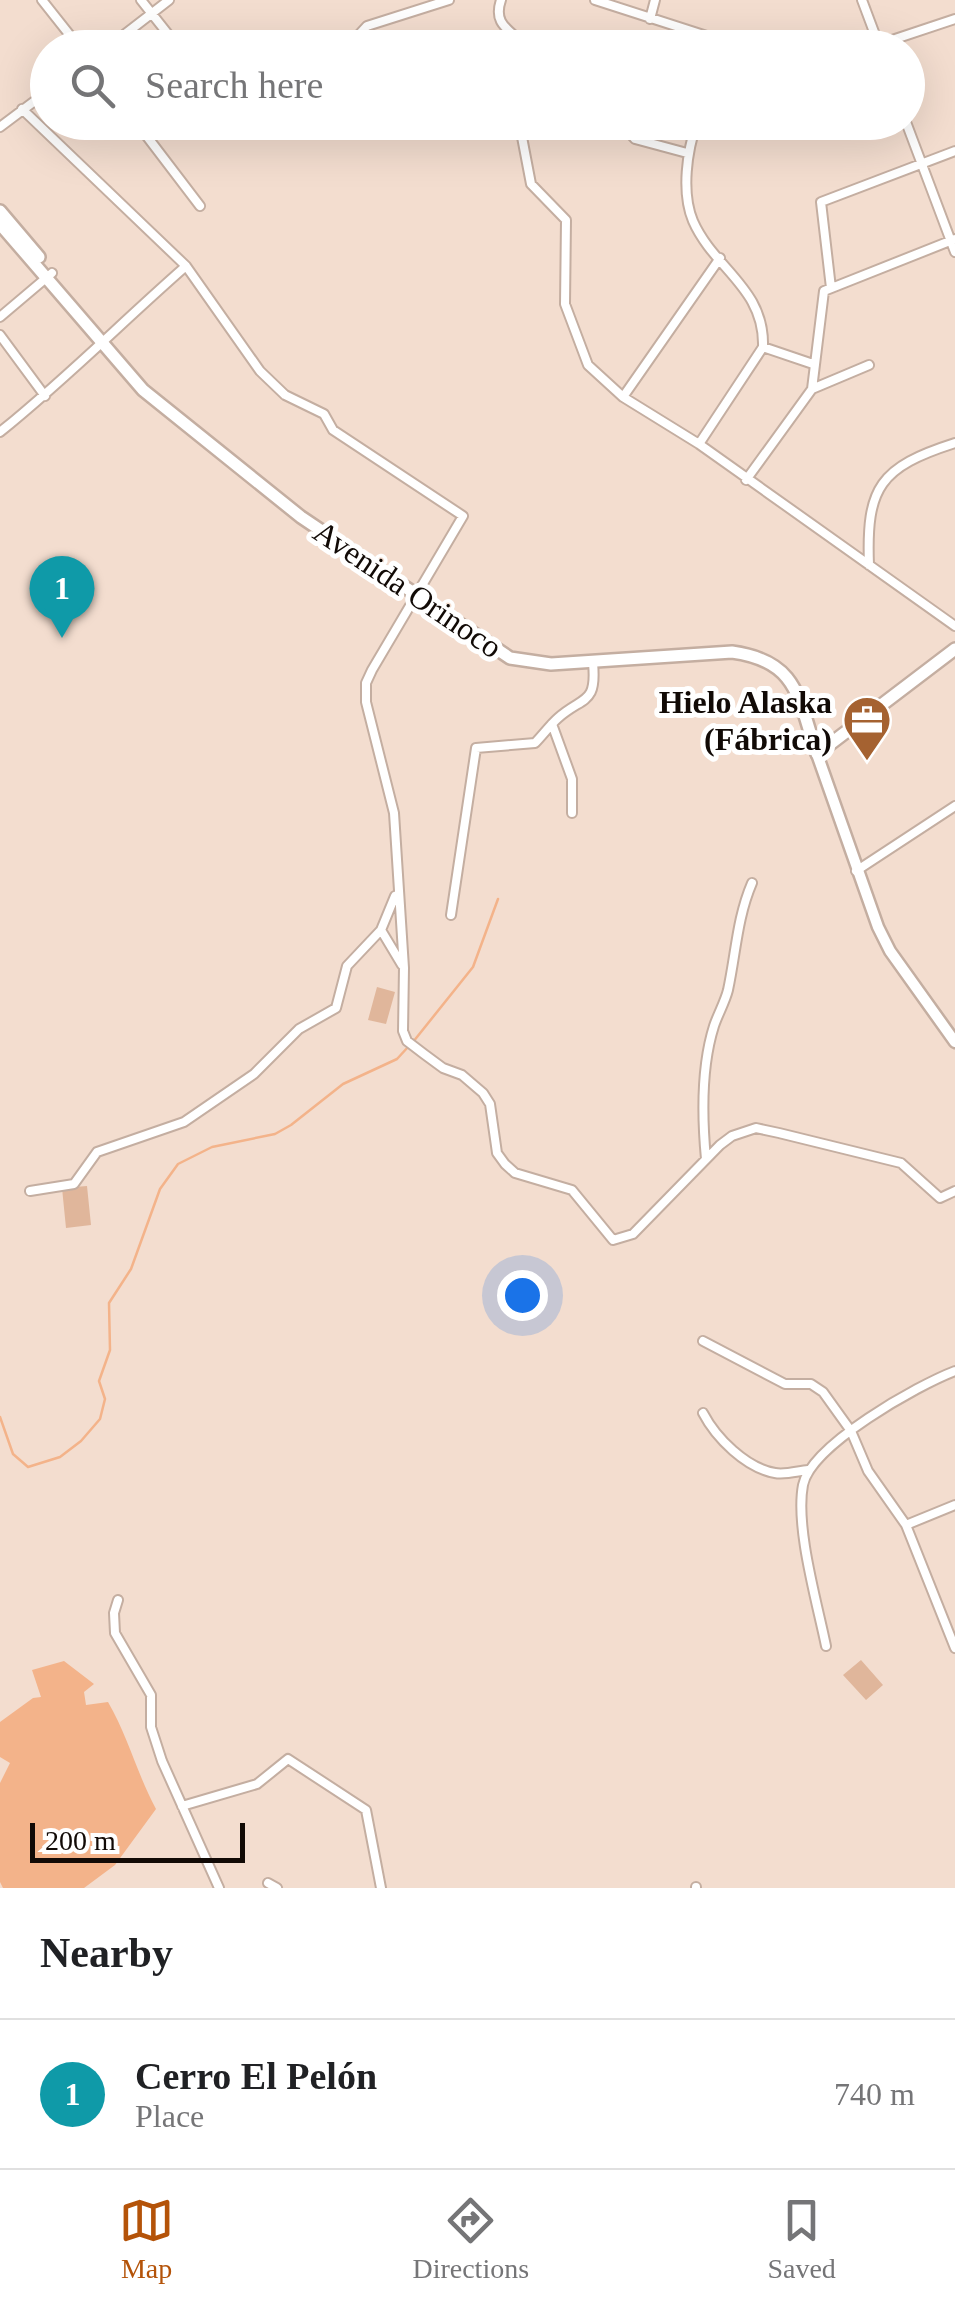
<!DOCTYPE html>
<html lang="en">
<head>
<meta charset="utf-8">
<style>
	:root { --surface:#fff; --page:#f2f2f2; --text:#202124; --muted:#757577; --line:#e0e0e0; --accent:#b45309 }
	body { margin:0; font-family:"Times New Roman",serif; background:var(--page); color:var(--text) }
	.scale { position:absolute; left:30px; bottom:25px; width:215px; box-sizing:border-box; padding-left:10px; border:5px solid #110a06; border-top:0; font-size:28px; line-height:35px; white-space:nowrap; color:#110a06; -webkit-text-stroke:8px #fff; paint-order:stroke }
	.you { position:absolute; left:522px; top:1295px; width:35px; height:35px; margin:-25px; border:8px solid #fff; border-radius:50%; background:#1a73e8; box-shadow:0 0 0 15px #1a73e833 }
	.badge { display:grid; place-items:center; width:65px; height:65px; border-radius:50%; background:var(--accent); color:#fff; font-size:32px; font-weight:700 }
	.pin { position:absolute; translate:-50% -82px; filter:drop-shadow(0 2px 5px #0008) }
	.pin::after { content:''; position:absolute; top:52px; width:35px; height:30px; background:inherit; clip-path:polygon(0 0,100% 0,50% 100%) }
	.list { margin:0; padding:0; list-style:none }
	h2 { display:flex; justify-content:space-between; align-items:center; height:130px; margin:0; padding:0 40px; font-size:42px }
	h2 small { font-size:32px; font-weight:400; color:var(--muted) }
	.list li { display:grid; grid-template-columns:65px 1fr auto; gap:30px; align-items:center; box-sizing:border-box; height:150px; padding:0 40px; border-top:2px solid var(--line) }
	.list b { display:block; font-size:38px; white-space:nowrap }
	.list p { margin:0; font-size:32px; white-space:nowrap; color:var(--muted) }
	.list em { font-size:32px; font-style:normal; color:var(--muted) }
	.icon { flex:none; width:55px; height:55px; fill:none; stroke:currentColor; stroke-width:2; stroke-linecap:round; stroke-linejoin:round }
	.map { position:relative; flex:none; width:955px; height:1888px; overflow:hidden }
	.search { position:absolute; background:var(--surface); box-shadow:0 10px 40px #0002; left:30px; right:30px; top:30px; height:110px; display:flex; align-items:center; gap:25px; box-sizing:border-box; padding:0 35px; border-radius:55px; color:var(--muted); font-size:38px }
	.sheet { height:280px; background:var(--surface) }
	nav { display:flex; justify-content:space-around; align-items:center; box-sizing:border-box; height:140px; border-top:2px solid var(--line); background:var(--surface); font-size:28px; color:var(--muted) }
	nav a { display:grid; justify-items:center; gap:5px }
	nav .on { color:var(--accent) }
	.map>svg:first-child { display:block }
</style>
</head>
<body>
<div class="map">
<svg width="955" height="1888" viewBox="0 0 955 1888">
	<rect width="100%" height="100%" fill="#f3ddcf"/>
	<path fill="#e0b69b" d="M377 987 395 992 386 1024 368 1020Z
		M87 1186 91 1225 66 1228 62 1188Z
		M861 1660 883 1685 866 1700 843 1675Z"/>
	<path fill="#f3b38a" d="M64 1661 94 1684 84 1692 86 1705 108 1702C128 1736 137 1774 156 1809L115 1865 84 1888H3L0 1882V1783L10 1763 0 1757V1722L33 1698 41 1697 32 1670Z"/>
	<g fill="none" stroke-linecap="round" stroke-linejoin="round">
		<path stroke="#f3b38a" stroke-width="2.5" d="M413 1042 473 967 498 899
			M0 1417 13 1454 28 1467 60 1457 81 1441 100 1419 105 1399 99 1381 110 1350 109 1303 131 1269 160 1189 178 1164 212 1147 275 1134 291 1125 343 1084 397 1059 408 1047"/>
		<g stroke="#c4aea1" stroke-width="12">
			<path id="minor" d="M42 0 80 48
				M141 0 179 48
				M501 0C492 26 512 30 527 48
				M595 0 744 48
				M862 0 880 48
				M650 19 655 0
				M107 48 169 0
				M356 48 354 40 367 26 449 0
				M868 48 955 19
				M22 109 186 266 260 371 285 395 324 414 333 430 463 516 372 670 366 683V702L394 813 404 968 403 1031 407 1041 424 1054 443 1068 462 1075 483 1093 490 1104 497 1153 505 1164 515 1173 572 1190 613 1240 633 1234 720 1145 732 1136 756 1128 779 1133 901 1163 940 1198 955 1191
				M136 122 200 206
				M522 122V137L531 184 566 220 565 304 588 365 623 397 699 444 955 626
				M619 122 635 139 687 153
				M697 122C687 151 681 192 693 221 714 269 765 288 763 347L699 444
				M906 122 955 252
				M0 127 48 91
				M831 288 821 202 955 151
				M0 317 52 273
				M0 335 45 396
				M763 347 813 364
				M812 389 869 365
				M623 397 720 258
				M0 432C65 380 123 321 186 266
				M746 480 812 389 824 291 955 239
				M869 565C866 487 880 467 955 443
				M552 724 572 779V813
				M856 871 955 806
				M451 915 476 748 535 743C543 735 550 725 558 718 583 696 597 705 593 663
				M381 930 402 965
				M706 1159C702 1117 701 1067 714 1026 718 1014 725 1002 728 990 736 953 737 918 752 883
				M30 1191 74 1184 97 1152 184 1122 254 1074 299 1029 336 1008 347 966 381 930 395 896
				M703 1341 785 1384H811L823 1392 851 1431 868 1471 906 1525 955 1648
				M703 1413C716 1438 746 1468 775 1473 785 1475 798 1471 808 1470
				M906 1525 955 1505
				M118 1600 114 1613 115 1633 151 1695V1727L162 1761 219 1888
				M826 1646C817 1602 795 1527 803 1485 811 1445 918 1385 955 1371
				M182 1806 257 1784 288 1759 366 1810 381 1888
				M268 1883 277 1888
				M696 1888V1887"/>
		</g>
		<g stroke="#c4aea1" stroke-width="15">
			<path id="tertiary" d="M817 754 878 927 890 951 955 1042"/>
		</g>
		<g stroke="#c4aea1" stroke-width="16">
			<path id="secondary" d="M0 211 39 257
				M0 224 143 390 301 517 510 658 551 664 732 652C799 661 798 699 817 754L955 649"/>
		</g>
		<use href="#minor" stroke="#fff" stroke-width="8"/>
		<use href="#tertiary" stroke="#fff" stroke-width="10"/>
		<use href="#secondary" stroke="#fff" stroke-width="11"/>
	</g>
	<defs>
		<g id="office-pin" transform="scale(2.5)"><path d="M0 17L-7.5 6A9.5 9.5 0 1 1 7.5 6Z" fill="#a56231" stroke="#fff"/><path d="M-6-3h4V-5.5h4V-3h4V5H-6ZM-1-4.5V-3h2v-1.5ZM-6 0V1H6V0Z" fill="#fff"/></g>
	</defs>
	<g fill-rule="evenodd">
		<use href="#office-pin" x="867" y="720"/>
	</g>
	<g text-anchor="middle" stroke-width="10" stroke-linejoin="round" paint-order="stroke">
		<g font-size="32" fill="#110a06" stroke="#fff">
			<text transform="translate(408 589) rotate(34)" y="11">Avenida Orinoco</text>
		</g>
		<g font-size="32" font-weight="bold" fill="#110a06" stroke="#fff" text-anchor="end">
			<text x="832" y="713">Hielo Alaska<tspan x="832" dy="37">(Fábrica)</tspan></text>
		</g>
	</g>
</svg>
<div class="scale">200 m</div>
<div class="you"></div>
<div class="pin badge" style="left:62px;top:638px;background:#0f9aa8">1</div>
<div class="search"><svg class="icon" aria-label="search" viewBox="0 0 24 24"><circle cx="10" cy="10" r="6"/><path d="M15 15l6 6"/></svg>Search here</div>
</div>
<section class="sheet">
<h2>Nearby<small></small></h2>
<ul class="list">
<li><span class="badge" style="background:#0f9aa8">1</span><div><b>Cerro El Pelón</b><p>Place</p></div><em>740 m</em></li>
</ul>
</section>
<nav>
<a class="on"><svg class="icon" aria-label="map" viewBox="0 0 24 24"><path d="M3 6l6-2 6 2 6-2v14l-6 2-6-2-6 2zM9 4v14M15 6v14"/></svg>Map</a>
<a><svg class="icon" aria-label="directions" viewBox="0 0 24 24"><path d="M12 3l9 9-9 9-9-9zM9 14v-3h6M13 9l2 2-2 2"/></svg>Directions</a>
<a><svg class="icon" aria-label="saved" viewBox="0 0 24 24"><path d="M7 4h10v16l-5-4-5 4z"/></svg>Saved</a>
</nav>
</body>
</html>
